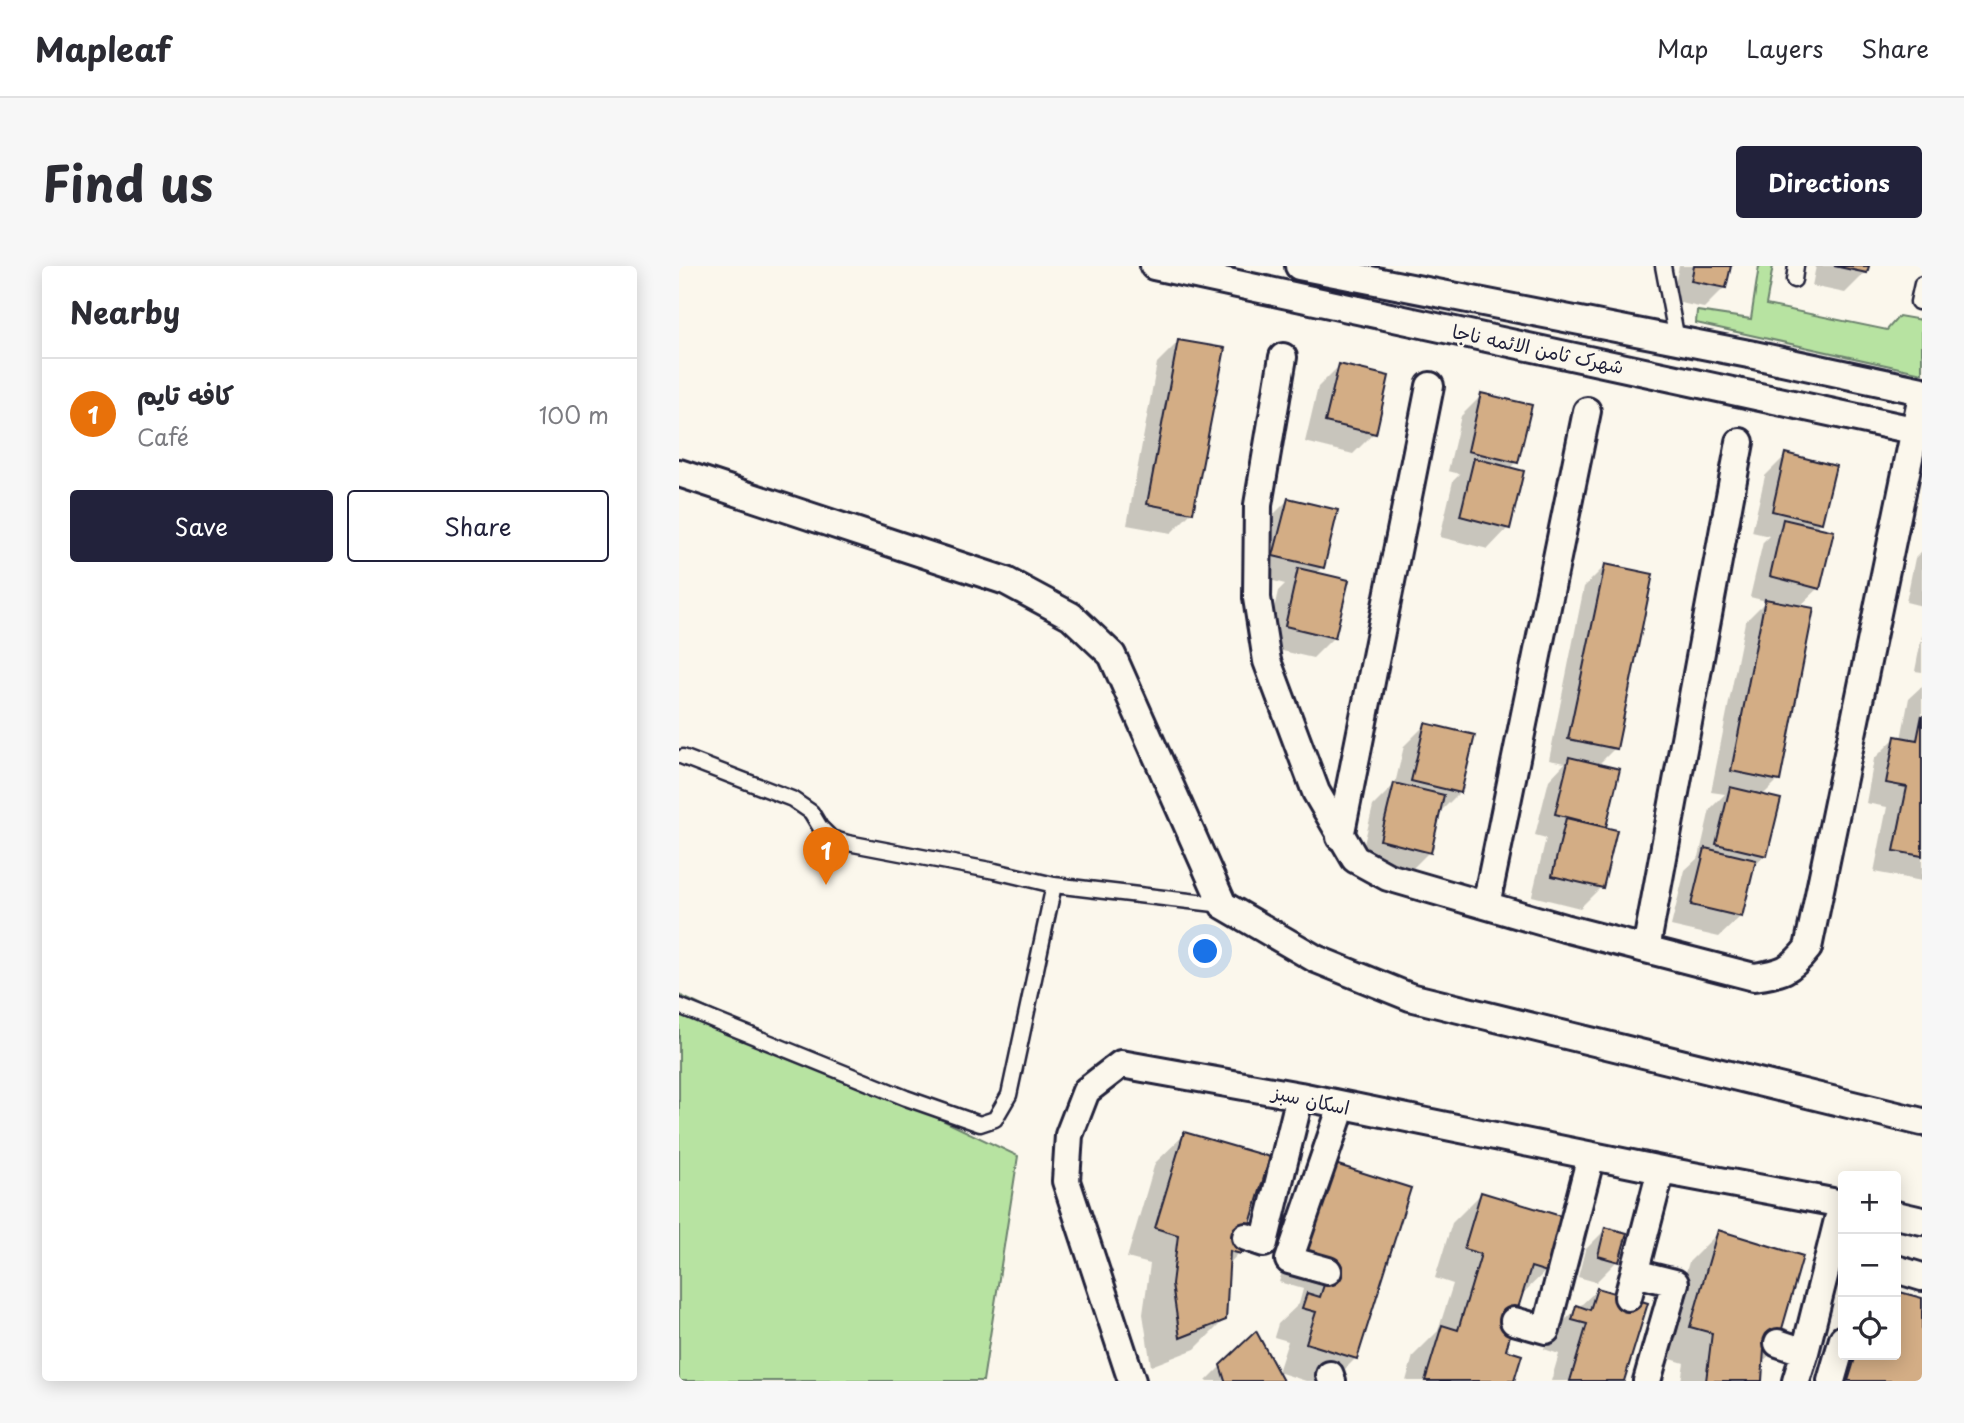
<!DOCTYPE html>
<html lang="en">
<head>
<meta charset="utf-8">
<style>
	:root { --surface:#fff; --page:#f7f7f7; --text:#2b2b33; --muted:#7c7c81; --line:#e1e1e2; --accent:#22223b }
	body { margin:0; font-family:"Playpen Sans","Playpen Sans Arabic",sans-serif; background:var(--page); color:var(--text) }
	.controls { position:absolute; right:21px; bottom:21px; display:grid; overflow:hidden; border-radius:7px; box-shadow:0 4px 18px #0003 }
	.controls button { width:63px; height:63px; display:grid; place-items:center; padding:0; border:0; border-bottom:2px solid var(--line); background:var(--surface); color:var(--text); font:35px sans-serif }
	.you { position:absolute; left:527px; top:686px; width:24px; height:24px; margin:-18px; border:5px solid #fff; border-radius:50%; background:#1a73e8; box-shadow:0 0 0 10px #1a73e833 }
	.badge { display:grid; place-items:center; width:46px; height:46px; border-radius:50%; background:var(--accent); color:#fff; font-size:23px; font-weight:700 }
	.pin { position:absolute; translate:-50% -58px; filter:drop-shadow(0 2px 4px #0008) }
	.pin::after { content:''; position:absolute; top:37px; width:24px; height:21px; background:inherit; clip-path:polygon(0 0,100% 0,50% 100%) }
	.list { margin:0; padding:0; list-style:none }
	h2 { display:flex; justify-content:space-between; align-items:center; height:91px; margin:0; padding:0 28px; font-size:30px }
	h2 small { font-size:23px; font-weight:400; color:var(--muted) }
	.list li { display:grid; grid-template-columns:46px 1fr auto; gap:21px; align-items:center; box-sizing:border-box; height:112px; padding:0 28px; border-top:2px solid var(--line) }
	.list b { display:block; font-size:26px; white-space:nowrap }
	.list p { margin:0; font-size:23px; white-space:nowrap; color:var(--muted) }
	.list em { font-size:23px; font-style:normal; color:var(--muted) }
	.actions { display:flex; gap:14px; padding:21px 28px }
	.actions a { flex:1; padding:16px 0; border:2px solid var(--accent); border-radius:7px; text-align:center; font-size:24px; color:var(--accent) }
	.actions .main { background:var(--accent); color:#fff }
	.icon { flex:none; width:38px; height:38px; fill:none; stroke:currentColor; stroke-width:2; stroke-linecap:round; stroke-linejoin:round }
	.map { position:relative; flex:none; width:1243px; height:1115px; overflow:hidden; border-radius:7px }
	header { display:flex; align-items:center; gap:42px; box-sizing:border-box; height:98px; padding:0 35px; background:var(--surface); border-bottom:2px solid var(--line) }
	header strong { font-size:33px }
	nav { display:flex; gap:38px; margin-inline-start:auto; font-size:24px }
	.intro { display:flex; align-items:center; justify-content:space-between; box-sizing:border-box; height:168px; padding:0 42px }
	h1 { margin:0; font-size:49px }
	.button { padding:18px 32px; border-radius:7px; background:var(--accent); color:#fff; font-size:24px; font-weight:700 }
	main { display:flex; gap:42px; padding:0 42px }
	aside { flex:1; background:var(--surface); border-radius:7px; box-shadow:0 4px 18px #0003 }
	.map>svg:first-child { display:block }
</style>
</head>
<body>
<header>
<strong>Mapleaf</strong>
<nav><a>Map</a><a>Layers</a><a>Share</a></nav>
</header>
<div class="intro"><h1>Find us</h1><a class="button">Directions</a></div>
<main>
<aside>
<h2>Nearby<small></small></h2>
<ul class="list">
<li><span class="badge" style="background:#e8710a">1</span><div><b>کافه تایم</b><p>Café</p></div><em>100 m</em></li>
</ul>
<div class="actions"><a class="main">Save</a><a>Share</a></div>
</aside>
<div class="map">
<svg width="1243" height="1115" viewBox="0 0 1243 1115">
	<rect width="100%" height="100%" fill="#fbf7ec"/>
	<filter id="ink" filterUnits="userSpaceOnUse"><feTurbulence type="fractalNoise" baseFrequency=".0143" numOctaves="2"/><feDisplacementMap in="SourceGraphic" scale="14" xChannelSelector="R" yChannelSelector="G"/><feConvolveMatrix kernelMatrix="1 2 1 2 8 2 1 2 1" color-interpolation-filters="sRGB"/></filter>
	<g filter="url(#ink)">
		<path fill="#b7e3a1" stroke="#6c826e" stroke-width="2" d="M1080 0H1094L1087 39 1208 64 1220 50 1243 54V107L1017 57 1018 45 1072 53Z
			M0 729 339 890 304 1115H0Z"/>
		<path fill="#0003" d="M1000 0H1050L1046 21 1025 42 992 35Z
			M1137 0H1188L1187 6 1166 27 1133 20Z
			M499 76 513 246 492 267 448 259 478 97Z
			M660 100 695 167 674 188 626 176 639 121Z
			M803 129 837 196 830 203 829 262 809 283 761 271 774 215 781 208 769 205 782 150Z
			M1107 189 1142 256 1136 262 1140 322 1120 341 1099 514 1083 530 1086 589 1073 603 1061 651 1040 671 992 660 1006 604 1020 591 1031 543 1046 528 1032 526 1066 356 1087 335 1071 331 1084 276 1090 270 1073 266 1086 210Z
			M609 234 643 301 637 308 655 371 634 392 586 381 599 325 606 318 575 310 588 255Z
			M1243 285V340L1227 336 1236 292Z
			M926 300 936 482 919 499 939 504 925 563 922 621 901 642 853 630 867 572 856 569 870 514 886 497 870 494 905 321Z
			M1243 369V406L1236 405Z
			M1243 420V615L1195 606 1208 541 1187 537 1195 493 1216 472 1222 473 1230 432Z
			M746 459 781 526 759 548 750 586 729 607 681 595 694 540 716 518 725 480Z
			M506 868 560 987 549 999 546 1053 516 1083 472 1100 464 1048 471 998 448 992 476 897Z
			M657 900 677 1092 654 1115H627L599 1106 609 1075 595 1071 599 1058 620 1038 624 1023 600 1016 627 929Z
			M802 928 867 1005 841 1030 825 1086 834 1115H727L734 1090 759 1065 774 1018 756 1012 773 957Z
			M927 963 938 995 917 1016 899 1011 906 984Z
			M1040 966 1094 1086 1082 1097 1081 1115H1002L1005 1097 982 1090 1010 996Z
			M918 1024 944 1115H872L880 1088 865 1083 868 1071Z
			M1217 1026 1243 1034V1115H1150L1164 1089H1217Z
			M542 1100 602 1115H527Z"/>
		<path fill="#d3ad85" stroke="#22223b" stroke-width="2" d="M1015 0H1052L1047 22 1012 15Z
			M1155 0H1190L1188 7Z
			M499 74 546 82 514 247 468 238Z
			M660 98 710 110 697 168 646 156Z
			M802 127 853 139 839 197 789 185Z
			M1106 187 1157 200 1143 257 1093 245Z
			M795 192 845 205 831 263 781 250Z
			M609 232 659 244 645 302 594 290Z
			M1104 253 1155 265 1141 323 1091 310Z
			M926 298 974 308 938 483 889 473Z
			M619 302 670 314 656 372 606 360Z
			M1086 333 1135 342 1101 515 1052 505Z
			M1243 449V590L1215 585 1228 521 1207 517 1216 470 1238 474Z
			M746 457 796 469 782 527 732 515Z
			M890 491 941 503 927 561 876 548Z
			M715 517 765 529 752 587 701 574Z
			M1051 521 1102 533 1088 590 1037 578Z
			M887 552 938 564 924 622 873 610Z
			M1026 582 1077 594 1063 651 1012 639Z
			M505 866 591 891 562 988 551 985 547 1054 501 1072 493 1018 499 969 476 962Z
			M656 898 732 922 678 1093 627 1077 637 1046 623 1042 628 1027 641 1031 653 994 628 986Z
			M802 926 885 951 868 1006 852 1001 835 1055 827 1084 843 1089 835 1115H746L763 1059 779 1064 802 988 785 983Z
			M926 961 948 967 940 996 919 990Z
			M1039 964 1124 990 1096 1087 1085 1083 1083 1115H1027L1033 1067 1011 1061Z
			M918 1022 969 1037 945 1115H891L908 1058 893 1054 897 1039 911 1044Z
			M1217 1025 1243 1032V1115H1169L1177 1089H1217Z
			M577 1065 604 1115H546L541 1099Z"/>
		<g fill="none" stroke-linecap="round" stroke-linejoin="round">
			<g stroke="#22223b" stroke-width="19">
				<path id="lane" d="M984 0 998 74
					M1115 14 1117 0
					M1239 36 1243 18
					M4 491 113 533 132 546 141 561 152 572 169 577 316 605 375 619 544 639
					M0 740 227 832 301 858 316 853 330 829 375 619"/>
			</g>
			<g stroke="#22223b" stroke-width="32">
				<path id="street" d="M475 0 1243 166
					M620 0 1075 89 1243 125
					M604 91 579 239 578 332 588 395 637 526 676 593 709 611 885 662 1075 711C1103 707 1111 705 1129 682L1243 129
					M0 207 327 315 392 350 433 389 544 639 637 693 731 731 1243 856
					M661 571 751 120
					M807 639 908 145
					M967 683 1061 176
					M1217 949 1243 955
					M567 971 585 977 621 830
					M1217 1003 1243 1011
					M649 1005 610 994 663 840
					M956 1007 996 1017 968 1115
					M949 1031 982 904
					M835 1055 867 1064 912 890
					M1099 1077 1126 1086 1163 938
					M651 1109 653 1115
					M453 1115 387 915 390 869 407 825 442 798 621 830 982 904 1164 938
					M1117 1115 1126 1086
					M1152 1115 1164 1073"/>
			</g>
			<use href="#lane" stroke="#fbf7ec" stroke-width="14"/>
			<use href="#street" stroke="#fbf7ec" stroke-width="26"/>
		</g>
	</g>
	<g text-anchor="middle" stroke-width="6" stroke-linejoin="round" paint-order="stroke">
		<g font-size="19" fill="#22223b" stroke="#fbf7ec">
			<text transform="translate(859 83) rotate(12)" y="7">شهرک ثامن الائمه ناجا</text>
			<text transform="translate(632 834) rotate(12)" y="7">اسکان سبز</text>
		</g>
	</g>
</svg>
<div class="controls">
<button>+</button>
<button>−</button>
<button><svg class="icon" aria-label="locate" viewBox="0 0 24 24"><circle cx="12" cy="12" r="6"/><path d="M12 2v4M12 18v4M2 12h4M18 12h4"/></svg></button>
</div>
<div class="you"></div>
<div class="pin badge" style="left:147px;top:619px;background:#e8710a">1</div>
</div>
</main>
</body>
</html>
